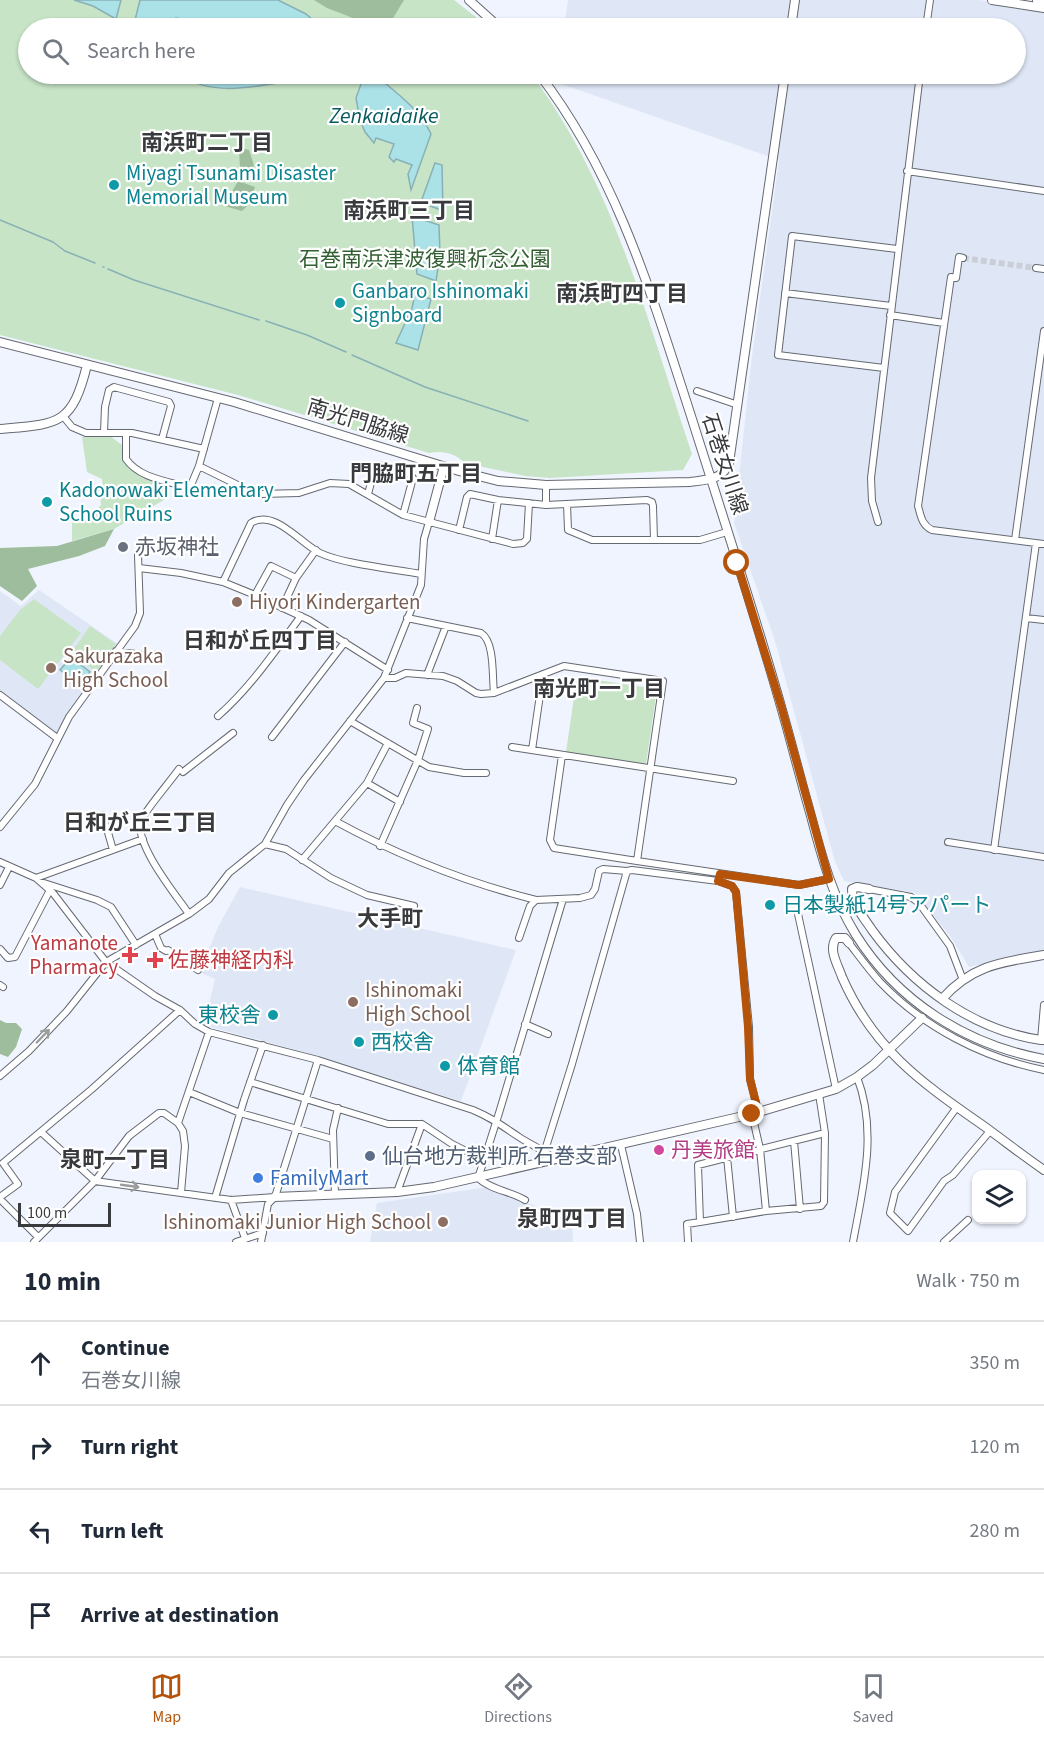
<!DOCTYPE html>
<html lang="en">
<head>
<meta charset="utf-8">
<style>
	:root { --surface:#fff; --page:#f2f2f3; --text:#1f2937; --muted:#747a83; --line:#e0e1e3; --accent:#b45309 }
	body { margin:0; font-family:"Source Sans 3","Noto Sans JP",sans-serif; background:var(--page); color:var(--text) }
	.controls { position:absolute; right:18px; bottom:18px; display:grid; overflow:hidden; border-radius:12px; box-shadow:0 2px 4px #0004 }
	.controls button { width:54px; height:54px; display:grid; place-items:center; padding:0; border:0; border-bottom:2px solid var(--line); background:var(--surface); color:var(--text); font:30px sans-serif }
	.scale { position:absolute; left:18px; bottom:15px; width:93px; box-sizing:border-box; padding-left:6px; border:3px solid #383a3d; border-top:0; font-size:16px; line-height:21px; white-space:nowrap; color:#383a3d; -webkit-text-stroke:4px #fff; paint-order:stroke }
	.stop { position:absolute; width:18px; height:18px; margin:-14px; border:4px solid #b45309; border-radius:50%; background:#fff }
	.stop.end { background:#b45309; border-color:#fff; box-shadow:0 2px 6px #0008 }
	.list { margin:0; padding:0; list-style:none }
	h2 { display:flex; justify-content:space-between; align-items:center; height:78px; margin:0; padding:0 24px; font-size:26px }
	h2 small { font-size:20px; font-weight:400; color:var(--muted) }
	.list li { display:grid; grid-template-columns:39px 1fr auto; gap:18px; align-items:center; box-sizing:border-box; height:84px; padding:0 24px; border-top:2px solid var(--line) }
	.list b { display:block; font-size:22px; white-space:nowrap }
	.list p { margin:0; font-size:20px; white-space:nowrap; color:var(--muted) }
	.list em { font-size:20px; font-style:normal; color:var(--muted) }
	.icon { flex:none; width:33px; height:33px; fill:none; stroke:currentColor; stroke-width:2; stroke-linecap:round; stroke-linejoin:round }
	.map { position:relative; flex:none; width:1044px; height:1242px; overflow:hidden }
	.search { position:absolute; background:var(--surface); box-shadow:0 2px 4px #0004; left:18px; right:18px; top:18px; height:66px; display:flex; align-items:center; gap:15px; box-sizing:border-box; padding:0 21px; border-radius:33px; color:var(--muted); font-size:22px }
	.sheet { height:414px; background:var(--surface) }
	nav { display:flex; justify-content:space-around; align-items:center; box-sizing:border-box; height:84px; border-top:2px solid var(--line); background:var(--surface); font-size:16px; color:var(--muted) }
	nav a { display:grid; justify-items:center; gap:3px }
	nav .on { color:var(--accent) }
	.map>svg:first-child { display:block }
</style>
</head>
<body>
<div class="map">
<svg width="1044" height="1242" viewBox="0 0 1044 1242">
	<rect width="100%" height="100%" fill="#eff4fe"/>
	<path fill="#dfe7f7" d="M568 0H979L1044 9V950L969 967 950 936 915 893 844 881 835 862 775 641 734 523 752 356 779 160 556 82 558 74H1016V28H564Z
		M39 590 118 644 55 734 0 692V591L21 606Z
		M240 887 516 950 461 1101 318 1058 307 1053 204 1025 215 979 199 972 219 925Z
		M488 1187 572 1221 573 1242H370L377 1203Z"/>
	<path fill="#c7e4c6" d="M0 0H454L490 28H28V74H531C615 185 648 324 692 454L683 470 550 478 525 476 465 463C455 453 442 450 429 453L238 395 0 335Z
		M110 436 122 445 123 462 167 491 164 500 114 529 72 541V521L89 518 101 505 100 491 103 488 102 479 87 472 82 437Z
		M34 599 81 633 38 689 0 660V636L20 610Z
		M90 626 116 644 96 672 71 653Z
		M577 677 657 689 646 764 566 752Z"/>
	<path fill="#9dbd9c" d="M314 0H404L387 28H379L327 8Z
		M241 148 249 150 253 162 256 182 240 177 239 174 240 168 239 149Z
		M238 181 255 187 248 205 242 211 221 205 229 197Z
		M114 529 105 546 79 556 28 569 37 586 22 601 0 586V548L57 546Z
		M0 1020 6 1023H16L22 1029 16 1047 8 1057 0 1054Z"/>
	<path fill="#aae2e8" stroke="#88b0b5" stroke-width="1.5" d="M74 0H121L116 19 93 6Z
		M140 0H278L306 14 322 28H230L224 26 223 28H190L191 22 176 18 174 24 179 26 178 28H133Z
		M180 74H293L289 81C255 87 209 97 180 74Z
		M362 74H374C395 92 419 108 431 134L411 190 408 174 412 165 396 159 394 162 389 157 394 144 376 138 374 143 365 132 360 120 356 98 361 84 359 82Z
		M435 163 442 165 443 211 421 202Z
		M412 216 439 225 440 255 436 281 417 274Z
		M415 294 431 299 418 350 396 343 412 308Z
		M71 657 90 672 80 685 60 670Z"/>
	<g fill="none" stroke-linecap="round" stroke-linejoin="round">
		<path stroke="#88b0b5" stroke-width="1.5" d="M0 220 53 242 65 251 95 263
			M103 267H104
			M108 269 134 280 259 320
			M266 321 307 335 346 352
			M352 355 425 387 528 421"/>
		<path stroke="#cacfd7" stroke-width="6" stroke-dasharray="6 3" stroke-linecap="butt" d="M963 258 1036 268"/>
		<g stroke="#656971" stroke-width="8">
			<path id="street" d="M926 28 930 0
				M907 171 1044 191
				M963 258 959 257 956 278 951 277 918 506C921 517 922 525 932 530L1044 544
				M1036 268 1044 269
				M785 293 891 306
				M890 315 944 323
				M884 368 778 355 792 236 897 249
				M697 391 738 405
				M63 416 72 427 86 433H132L204 449
				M104 432 105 407 109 390 114 387 169 402 171 406 162 439
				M126 433V459C139 478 167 481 187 487L191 485 199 466 218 398
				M199 466 250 491 261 494 299 493 330 483 349 484 403 515 513 544 523 543 527 539 529 503
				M546 485V505
				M368 494 375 468 379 465 409 473 413 478 403 515
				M567 504 568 530 592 540H700L727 532
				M878 522 872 501 871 478 920 74
				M459 530 467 497 470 494 498 500 546 505 647 500 652 502 653 506 654 540
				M492 539 498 500
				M1015 540 1044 331
				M139 568 181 573 223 582 255 595 309 620 388 670
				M223 582 251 523C274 508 301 544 320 553 343 564 394 569 421 574
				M255 595 271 566 296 578
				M282 608 296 578 316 550
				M407 618 481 633C495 642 492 676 494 693
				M1026 618 1044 620
				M116 651 148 656 159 654
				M427 675 446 626
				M384 678H395L406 673 443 676 457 681 476 693 481 694 494 693 564 666 663 681 637 861 554 848 550 840 562 755
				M0 695 57 738
				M218 716C251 687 275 651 301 616
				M350 721 429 767 464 773H486
				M272 737 345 642
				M512 747 733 781
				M532 750 543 674
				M179 769C173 778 143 813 141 821 134 844 176 895 189 914
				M183 772 233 733
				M367 783 400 802
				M103 815 113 850
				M335 821C399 856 465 882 536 900
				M0 827 35 784 69 717 135 626 140 613 138 555 142 546
				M948 842 1044 857
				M265 844 286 849 331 878 367 895 414 906
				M380 846 418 760 428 729 413 723 417 708
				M994 850 1036 543
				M302 860 367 783 388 743
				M637 861 799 885 829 879
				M0 862 36 878 53 893 106 962 155 996 180 1010 195 1024 209 1032 318 1060 473 1110C492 1118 501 1125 519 1137 531 1145 544 1150 556 1160
				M36 878 143 839
				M44 883 97 900 111 907 136 945
				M0 885 9 867
				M869 889 911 897 919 903 950 946 963 980
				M798 914 836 1089
				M155 934 161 948 166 951 168 950 198 970
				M519 938 530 906 536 900 580 898 591 895 595 889 599 871 603 869 627 871 632 870 718 881 732 886 736 892 749 1027 750 1079 758 1111
				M849 943C859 956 869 970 880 982 923 1027 983 1058 1044 1070
				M0 949 8 958 15 957 50 890
				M0 985 3 987
				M525 1024 548 1034
				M1043 1041 1041 1040 1044 1005
				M0 1076 29 1051 67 1011 106 962 189 914 209 899 229 873 265 844 287 805 304 780 384 678 421 585 424 539 429 522
				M250 1082 388 1124H422L452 1144 484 1160 478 1178C491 1190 510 1191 525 1200
				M189 1092 240 1113 333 1139
				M819 1094 825 1133 824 1202 821 1206 766 1211 700 1222 698 1165 825 1133
				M957 1107 895 1192 890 1213 908 1231 944 1181 953 1175 990 1131
				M752 1114 760 1149 766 1211
				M178 1123 209 1032
				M41 1132 95 1181 129 1136 159 1113H164L178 1123 183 1131 185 1146 181 1193
				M794 1141 800 1209
				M621 1145 637 1214 640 1242
				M545 1150 572 1064 627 871
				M727 1157 733 1217
				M484 1160 499 1113 563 899
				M397 1192 422 1124
				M335 1195 333 1130 338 1108
				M0 1197 18 1184 3 1163 92 1089 180 1010
				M215 1198 244 1100 263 1045
				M0 1199 38 1237
				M231 1200 245 1238
				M34 1242 95 1181 231 1200 275 1197
				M236 1242 263 1233
				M261 1242 268 1204 275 1197 318 1060
				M688 1242 687 1224 700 1222
				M853 1242C863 1188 878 1131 857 1077
				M944 1242 968 1220"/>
		</g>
		<g stroke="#656971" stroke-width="10">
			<path id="secondary" d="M469 0 500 28
				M992 0 1044 8
				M1037 0 1044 1
				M791 28 795 0
				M539 74C617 175 652 296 691 416 722 514 754 611 782 710 792 745 801 781 811 816 822 858 833 898 856 935 898 1002 967 1045 1044 1059
				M0 342 234 402 459 471 498 481 546 485 690 482C705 480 723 480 729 463L785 74
				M0 429C58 424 72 426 87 365
				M429 522 444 466
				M869 889 857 887 852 889C852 904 864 918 872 930 912 985 972 1030 1041 1040
				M849 943 845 938H836C828 950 838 965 842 977 873 1048 919 1081 981 1124 1002 1139 1022 1155 1044 1170
				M942 999C972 965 1002 962 1044 955
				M275 1197 397 1192 434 1187 752 1114 836 1089 857 1077 873 1065 922 1018"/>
		</g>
		<use href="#street" stroke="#fff" stroke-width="6"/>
		<use href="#secondary" stroke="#fff" stroke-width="8"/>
	</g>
	<defs><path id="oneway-shaft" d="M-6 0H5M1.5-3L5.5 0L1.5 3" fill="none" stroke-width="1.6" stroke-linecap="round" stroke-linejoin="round" transform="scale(1.5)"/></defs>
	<g stroke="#9c9c9e">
		<use href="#oneway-shaft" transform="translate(43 1036) rotate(-46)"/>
		<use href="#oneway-shaft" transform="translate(130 1186) rotate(8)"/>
	</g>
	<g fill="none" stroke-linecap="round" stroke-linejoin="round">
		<path stroke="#b45309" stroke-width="8" d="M737 563 782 709 829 879 799 885 720 874 718 881 732 886 736 892 748 1027 750 1079 758 1111 752 1114"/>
	</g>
	<g fill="#0f9aa8" stroke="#fff" stroke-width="2">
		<circle cx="114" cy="185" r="6"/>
		<circle cx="340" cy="303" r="6"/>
		<circle cx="47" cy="502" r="6"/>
		<circle cx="770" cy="905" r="6"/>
		<circle cx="273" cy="1015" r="6"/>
		<circle cx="359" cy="1042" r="6"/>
		<circle cx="445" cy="1066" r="6"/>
	</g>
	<circle fill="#6b7280" stroke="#fff" stroke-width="2" cx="123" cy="547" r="6"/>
	<g fill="#8d6e63" stroke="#fff" stroke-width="2">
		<circle cx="237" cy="602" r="6"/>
		<circle cx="51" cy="668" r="6"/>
		<circle cx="353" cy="1002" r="6"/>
		<circle cx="443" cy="1222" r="6"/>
	</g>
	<g fill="#e0444e" stroke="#fff" stroke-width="2">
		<path d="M127 946h6v6h6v6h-6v6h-6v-6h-6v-6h6z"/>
		<path d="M152 951h6v6h6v6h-6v6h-6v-6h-6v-6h6z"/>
	</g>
	<circle fill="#d1479c" stroke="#fff" stroke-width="2" cx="659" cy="1150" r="6"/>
	<circle fill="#5c6f8a" stroke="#fff" stroke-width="2" cx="370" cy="1156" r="6"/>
	<circle fill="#3f7fe0" stroke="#fff" stroke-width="2" cx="258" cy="1178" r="6"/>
	<g text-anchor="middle" stroke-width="4.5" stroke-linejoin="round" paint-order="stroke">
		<g font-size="21" fill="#0d838f" stroke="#fff" text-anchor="start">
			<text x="126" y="180">Miyagi Tsunami Disaster<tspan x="126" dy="24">Memorial Museum</tspan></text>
			<text x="352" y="298">Ganbaro Ishinomaki<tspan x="352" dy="24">Signboard</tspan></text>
			<text x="59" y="497">Kadonowaki Elementary<tspan x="59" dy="24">School Ruins</tspan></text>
			<text x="782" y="912">日本製紙14号アパート</text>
			<text x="261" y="1022" text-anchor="end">東校舎</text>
			<text x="371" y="1049">西校舎</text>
			<text x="457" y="1073">体育館</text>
		</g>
		<g font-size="21" fill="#336033" stroke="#fff">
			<text x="425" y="266">石巻南浜津波復興祈念公園</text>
		</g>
		<g font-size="21" fill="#383a3d" stroke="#fff">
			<text transform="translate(358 421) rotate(17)" y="7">南光門脇線</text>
			<text transform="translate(725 464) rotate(72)" y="7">石巻女川線</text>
		</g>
		<g font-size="21" fill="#5b616d" stroke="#fff" text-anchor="start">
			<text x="135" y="554">赤坂神社</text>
		</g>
		<g font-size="21" fill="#785e54" stroke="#fff" text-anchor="start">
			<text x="249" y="609">Hiyori Kindergarten</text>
			<text x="63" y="663">Sakurazaka<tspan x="63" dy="24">High School</tspan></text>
			<text x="365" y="997">Ishinomaki<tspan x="365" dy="24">High School</tspan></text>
			<text x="431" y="1229" text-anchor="end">Ishinomaki Junior High School</text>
		</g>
		<g font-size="21" fill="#be3a42" stroke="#fff" text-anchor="end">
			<text x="118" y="950">Yamanote<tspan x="118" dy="24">Pharmacy</tspan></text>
			<text x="168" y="967" text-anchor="start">佐藤神経内科</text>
		</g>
		<g font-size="21" fill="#b23c85" stroke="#fff" text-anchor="start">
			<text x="671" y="1157">丹美旅館</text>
		</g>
		<g font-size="21" fill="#4e5e75" stroke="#fff" text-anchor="start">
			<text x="382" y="1163">仙台地方裁判所 石巻支部</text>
		</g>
		<g font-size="21" fill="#366cbe" stroke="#fff" text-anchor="start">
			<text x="270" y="1185">FamilyMart</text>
		</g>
		<g font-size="22" font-style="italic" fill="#07595f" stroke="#fff">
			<text x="384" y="123">Zenkaidaike</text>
		</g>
		<g font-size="22" font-weight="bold" fill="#383a3d" stroke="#fff">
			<text x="207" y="150">南浜町二丁目</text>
			<text x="409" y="218">南浜町三丁目</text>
			<text x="622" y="301">南浜町四丁目</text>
			<text x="416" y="481">門脇町五丁目</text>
			<text x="260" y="648">日和が丘四丁目</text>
			<text x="599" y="696">南光町一丁目</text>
			<text x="140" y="830">日和が丘三丁目</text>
			<text x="390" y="926">大手町</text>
			<text x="115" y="1167">泉町一丁目</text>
			<text x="572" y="1226">泉町四丁目</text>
		</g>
	</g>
</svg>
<div class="controls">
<button><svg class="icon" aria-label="layers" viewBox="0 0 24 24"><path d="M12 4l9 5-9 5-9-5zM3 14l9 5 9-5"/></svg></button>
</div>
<div class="scale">100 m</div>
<div class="stop" style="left:737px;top:563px"></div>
<div class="stop end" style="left:752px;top:1114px"></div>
<div class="search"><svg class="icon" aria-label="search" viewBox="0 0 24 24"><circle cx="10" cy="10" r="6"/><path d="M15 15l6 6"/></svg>Search here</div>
</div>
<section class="sheet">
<h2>10 min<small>Walk · 750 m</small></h2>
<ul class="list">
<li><svg class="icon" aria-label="ahead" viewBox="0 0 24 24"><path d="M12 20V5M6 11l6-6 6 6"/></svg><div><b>Continue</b><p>石巻女川線</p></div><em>350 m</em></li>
<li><svg class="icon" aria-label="right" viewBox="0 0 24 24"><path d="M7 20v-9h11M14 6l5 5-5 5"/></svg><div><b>Turn right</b></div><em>120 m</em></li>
<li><svg class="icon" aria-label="left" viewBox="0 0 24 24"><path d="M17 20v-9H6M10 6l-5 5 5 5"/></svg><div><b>Turn left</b></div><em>280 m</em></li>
<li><svg class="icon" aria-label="arrive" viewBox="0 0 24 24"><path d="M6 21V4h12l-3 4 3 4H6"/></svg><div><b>Arrive at destination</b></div></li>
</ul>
</section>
<nav>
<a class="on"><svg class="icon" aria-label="map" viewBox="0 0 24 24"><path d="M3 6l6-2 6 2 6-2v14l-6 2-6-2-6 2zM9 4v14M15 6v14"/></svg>Map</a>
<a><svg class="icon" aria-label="directions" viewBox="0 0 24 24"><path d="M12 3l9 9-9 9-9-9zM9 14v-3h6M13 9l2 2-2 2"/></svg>Directions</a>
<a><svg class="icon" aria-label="saved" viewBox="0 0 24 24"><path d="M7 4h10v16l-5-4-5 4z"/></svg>Saved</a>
</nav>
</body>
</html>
